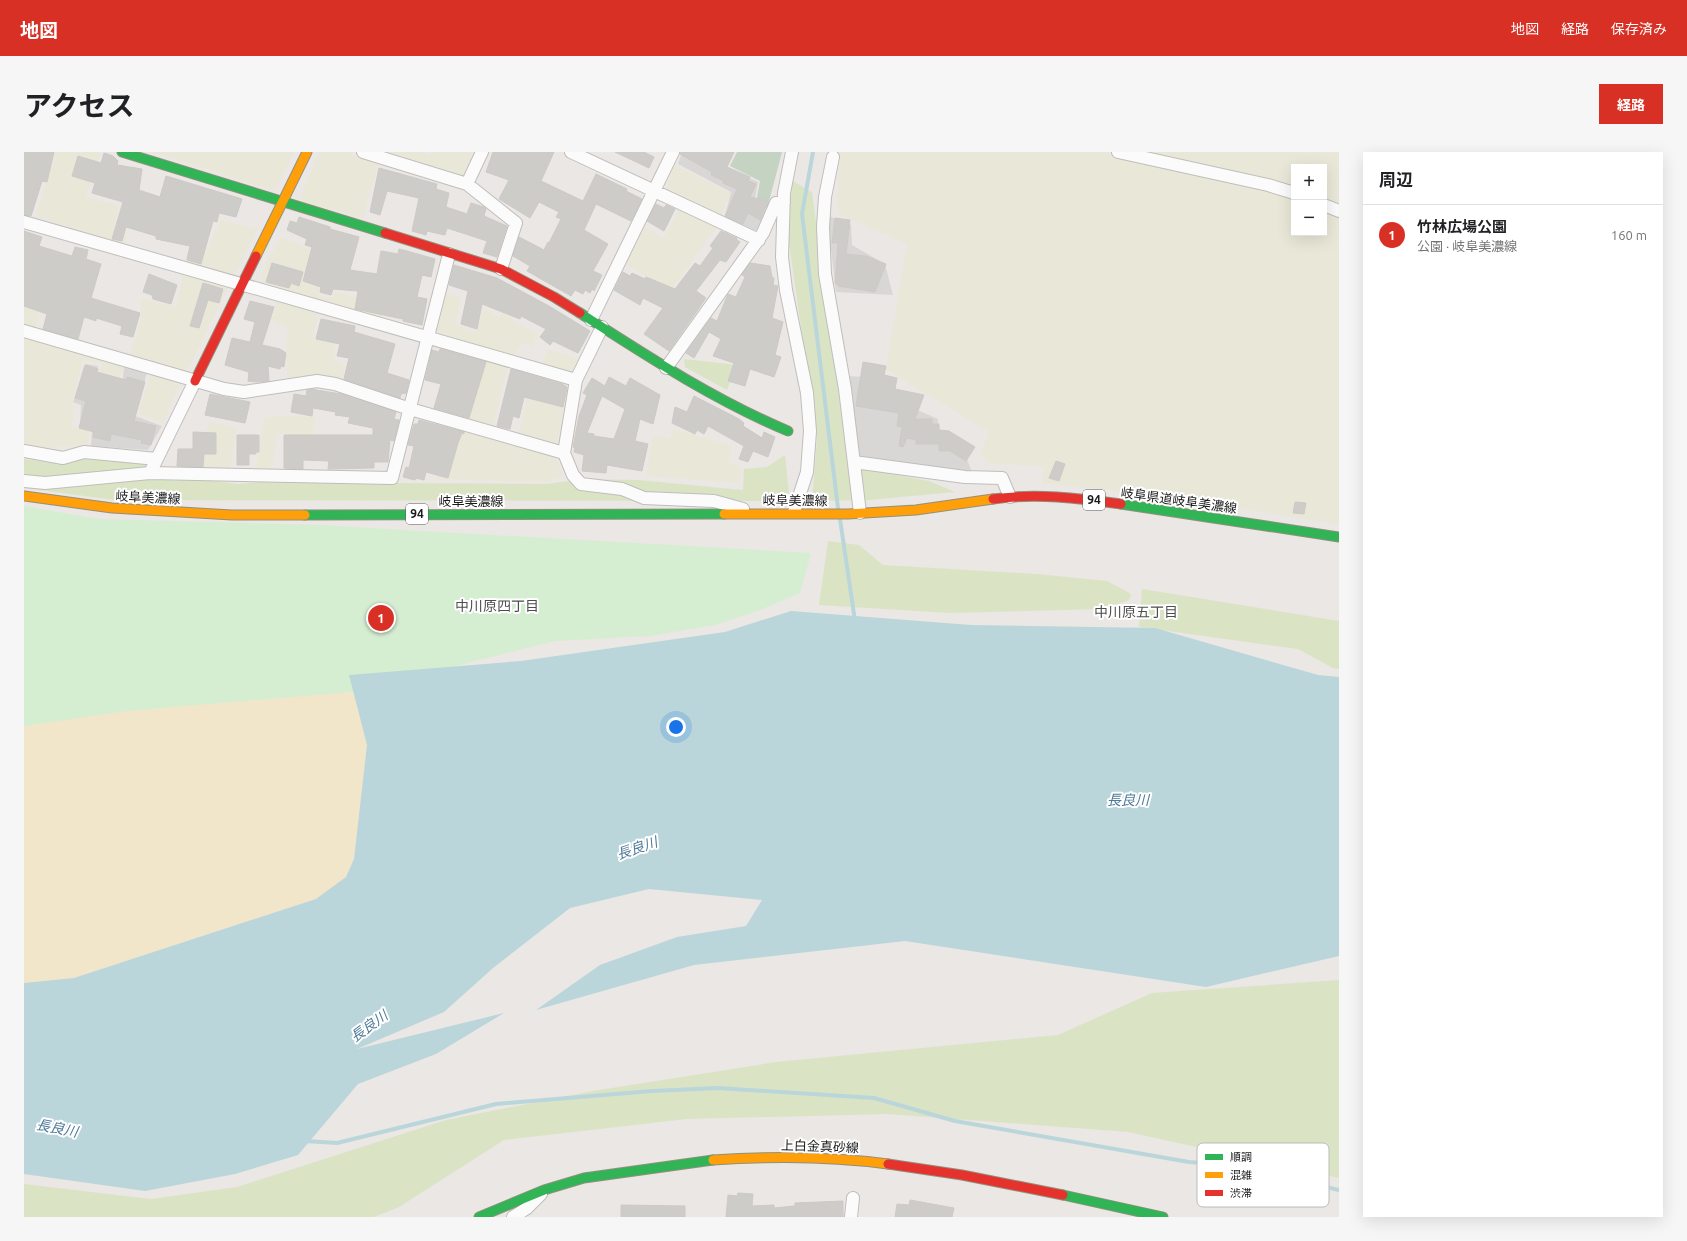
<!DOCTYPE html>
<html lang="ja">
<head>
<meta charset="utf-8">
<style>
	:root { --surface:#fff; --page:#f6f6f6; --text:#202124; --muted:#757577; --line:#e0e0e0; --accent:#d93025 }
	body { margin:0; font-family:Ubuntu,"Noto Sans JP",sans-serif; background:var(--page); color:var(--text) }
	.controls { position:absolute; right:12px; top:12px; display:grid; overflow:hidden; border-radius:0px; box-shadow:0 4px 16px #0002 }
	.controls button { width:36px; height:36px; display:grid; place-items:center; padding:0; border:0; border-bottom:1px solid var(--line); background:var(--surface); color:var(--text); font:20px sans-serif }
	.you { position:absolute; left:652px; top:575px; width:14px; height:14px; margin:-10px; border:3px solid #fff; border-radius:50%; background:#1a73e8; box-shadow:0 0 0 6px #1a73e833 }
	.badge { display:grid; place-items:center; width:26px; height:26px; border-radius:50%; background:var(--accent); color:#fff; font-size:13px; font-weight:700 }
	.pin { position:absolute; translate:-50% -50%; border:2px solid #fff; box-shadow:0 1px 4px #0006 }
	.list { margin:0; padding:0; list-style:none }
	h2 { display:flex; justify-content:space-between; align-items:center; height:52px; margin:0; padding:0 16px; font-size:17px }
	h2 small { font-size:13px; font-weight:400; color:var(--muted) }
	.list li { display:grid; grid-template-columns:26px 1fr auto; gap:12px; align-items:center; box-sizing:border-box; height:60px; padding:0 16px; border-top:1px solid var(--line) }
	.list b { display:block; font-size:15px; white-space:nowrap }
	.list p { margin:0; font-size:13px; white-space:nowrap; color:var(--muted) }
	.list em { font-size:13px; font-style:normal; color:var(--muted) }
	.map { position:relative; flex:none; width:1315px; height:1065px; overflow:hidden; border-radius:0px }
	header { display:flex; align-items:center; gap:24px; box-sizing:border-box; height:56px; padding:0 20px; background:var(--accent); color:#fff }
	header strong { font-size:19px }
	nav { display:flex; gap:22px; margin-inline-start:auto; font-size:14px }
	.intro { display:flex; align-items:center; justify-content:space-between; box-sizing:border-box; height:96px; padding:0 24px }
	h1 { margin:0; font-size:28px }
	.button { padding:10px 18px; border-radius:0px; background:var(--accent); color:#fff; font-size:14px; font-weight:700 }
	main { display:flex; gap:24px; padding:0 24px }
	aside { flex:1; background:var(--surface); border-radius:0px; box-shadow:0 4px 16px #0002 }
	.map>svg:first-child { display:block }
</style>
</head>
<body>
<header>
<strong>地図</strong>
<nav><a>地図</a><a>経路</a><a>保存済み</a></nav>
</header>
<div class="intro"><h1>アクセス</h1><a class="button">経路</a></div>
<main>
<div class="map">
<svg width="1315" height="1065" viewBox="0 0 1315 1065">
	<rect width="100%" height="100%" fill="#eae7e4"/>
	<path fill="#d9d7d5" d="M658 0H709L703 15 734 30 730 52 743 59 736 77 730 78 701 64 707 40 654 12Z
		M803 63 827 73 828 93 861 112 869 143 812 140Z
		M101 209 124 217 111 264 138 274 124 298 67 294 68 278 56 272 57 253 49 250 62 212 74 214 65 255 98 232Z
		M822 224 865 226 863 237 880 252 914 267 913 290 940 300 948 320 832 306Z"/>
	<path fill="#e9e8d8" d="M31 0H73L77 2 62 45 95 54 89 79 103 84 101 93 12 64Z
		M129 0H270L251 39Z
		M296 0H327V3L354 11 339 66 280 50 276 46Z
		M359 0H396L406 4 408 0H452L443 21 437 23Z
		M816 0H1082L1095 5 1171 18 1270 46V81H1300V58L1315 64V372L1118 341 1018 331 1021 314 969 312 956 304 965 280 862 217 883 92 813 61Z
		M1120 0H1315V52L1300 46V15H1270V33Z
		M650 12 706 41 692 76 646 139 602 113 621 76 639 86 661 49 642 37Z
		M196 68 233 77 163 219 106 202 117 167V146L152 155 164 97 182 101Z
		M257 85 302 104 294 143 308 147 311 140 360 151 358 165 297 150 288 188 311 191 310 207 321 214 318 228 303 224 263 227V175L247 168 257 136 236 129 243 110Z
		M24 136 8 187 100 215 95 225 86 222 76 256 66 254 78 212 59 208 47 253 51 254 47 276 66 278 64 293 14 296 0 293V152Z
		M422 141 437 146 431 172 452 180 460 156 476 166 481 143 495 152 487 168 513 181 509 195 497 191 491 203H486L469 274 495 282 503 246 509 247 517 224 544 231 531 303 539 324 522 330 413 327 434 277 439 278 466 197 416 182 413 177Z
		M524 197 555 208 551 216 545 219 519 211Z
		M127 221 156 231 139 271 114 262Z
		M261 263 291 265 289 286 253 281 248 317 232 316 240 266Z
		M185 270 213 276 206 316 175 315Z
		M649 277 707 293 705 311 718 316 715 331 622 324 629 283 646 287Z"/>
	<path fill="#dae4c5" d="M767 28 788 40 824 314 905 329 931 340 845 348 788 349 793 287 764 84 768 32Z
		M660 207 713 213 703 238 661 215Z
		M761 303 765 341 759 349 91 348 0 336V307L42 312 57 307 113 310 135 313 147 329 180 328 214 332 236 330 522 332 561 327 614 328 719 338 720 317 743 315Z
		M804 389 835 393 859 413 1013 422 1083 429 1104 440 1107 443 1105 448 1080 457 926 461 795 453Z
		M1118 437 1315 469V517L1309 516 1274 497 1115 475Z
		M1315 828V1026L1104 980 864 962 663 967 480 988 375 1055 350 1065H0V1032L127 1047 213 1035 422 968 569 939 752 910 1034 883 1128 841Z"/>
	<path fill="#f1e5ca" d="M325 523 343 593 330 707 322 725 292 747 50 826 0 831V548Z"/>
	<path fill="#c4d3c2" d="M713 0H758L743 57 732 51 736 29 706 14Z"/>
	<path fill="#d5eed1" d="M0 354 75 367 294 373 787 401 776 441 736 458 691 473 626 484 531 489 328 540 102 559 0 574Z"/>
	<path fill="#bad6da" d="M767 459 947 473 1131 476 1294 523 1315 525V804L1182 835 881 789 670 813 512 858 576 813 653 785 722 774 738 748 625 737 546 756 469 816 420 860 333 897 480 861 412 902 334 932 274 1003 211 1022 121 1039 0 1022V831L50 826 292 747 322 725 330 707 343 593 325 523 497 509 701 480Z"/>
	<g fill="none" stroke-linecap="round" stroke-linejoin="round">
		<path stroke="#bad6da" stroke-width="4" d="M789 0 778 62 814 356
			M816 367 831 469
			M281 989 313 991 472 952 628 939 694 936 850 946 931 969 1165 1010 1213 1014 1315 1038"/>
	</g>
	<path fill="#ceccc9" stroke="#cdc9c6" fill-rule="evenodd" d="M0 0H30L23 30 18 29 7 64 0 63Z
		M469 0H530L517 29 559 49 572 22 603 37 602 39 618 47 607 69 572 52 560 78 584 92 569 119 578 123 570 139 568 137 566 141 561 138 559 142 551 138 547 144 503 119 506 114 489 104 495 85 520 98 524 90 525 91 537 67 532 65 535 60 515 50 506 66 475 47 485 28 462 20Z
		M591 0H620L630 5 625 16Z
		M656 0H710L703 15 726 25 724 29 732 32 726 45 744 49 736 68 724 61 719 72 701 64 713 37 699 31 700 29 687 23 688 20 656 2Z
		M80 1 89 4 94 9 93 13 118 17 115 38 136 45 142 24 218 47 212 65 195 61 193 70 189 69 177 112 163 108 166 94 132 87V84L102 75 98 89 88 87 99 50 68 41 71 31 48 24 54 4 77 11Z
		M355 16 413 32 412 37 425 41 422 55 443 62 447 51 460 55 462 57 460 64 483 74 473 105 459 101 463 89 423 76 421 83 403 79 402 83 388 79 395 46 363 39 356 63 346 60Z
		M632 52 640 56 642 53 651 57 640 79 623 69Z
		M275 65 306 75V77L335 85 326 118 353 122 357 99 374 102 375 97 383 99 411 107 407 125 398 123 393 145 403 147 398 173 379 169V167L331 157 334 139 309 137 307 143 296 140 297 135 279 129 288 95 281 93 283 87 263 78 266 69 273 71Z
		M811 66 826 68 822 102 842 104 862 112 851 140 814 134V132H811L814 91H808Z
		M0 79 18 85 15 94 48 104 51 95 64 98 62 107 77 112 67 146 116 161 109 185 96 182 98 174 72 166V169L60 165 54 187 19 177 23 162 0 154Z
		M697 79 713 86 712 87 716 90 702 110 696 108 672 139 682 146 645 199 620 182 639 156 619 146 616 153 590 138 599 120 606 124 608 121 621 127 622 125 651 137 671 111 676 114 689 96 686 94Z
		M248 111 279 120 275 134 267 131 265 136 242 130Z
		M726 111 746 114 748 125 750 126 749 133 754 134 748 166 759 170 751 203 757 205 750 225 726 217 721 234 704 229 710 211 689 204 697 187 685 180 670 206 662 201 687 166 693 169 704 142 712 145 721 125 718 123Z
		M430 113 473 126 525 154 566 179 554 201 529 189 526 193 516 185 522 177 497 164 496 167 458 152 453 177 437 172 444 139 425 133Z
		M125 122 153 133 147 152 129 147 128 143 119 140Z
		M179 131 199 137 195 151 184 148 175 176 166 174Z
		M226 149 250 155 238 193 256 197 262 201 260 215 257 214 256 217 244 214 245 229 233 230 224 229 225 220 201 213 208 186 226 190 231 170 220 167Z
		M297 167 331 174 330 180 371 192 363 221 385 228 382 241 377 242 376 246 320 227 325 206 313 204 316 192 292 187Z
		M416 197 462 210 445 266 410 256 417 232 401 228 408 198 415 200Z
		M839 210 862 214 860 223 873 226 871 237 900 243 891 267H908V272H915V278L925 279 951 295 942 309 926 299H915V292H892V288L883 286 879 295 875 294 878 275 873 274 875 261 832 254Z
		M61 213 74 217 73 220 102 228 103 225 121 230 110 269 132 274 127 293 117 291 118 288 87 282 86 289 69 285 70 280 55 276 62 249 51 246Z
		M487 217 538 232 543 235 539 255 500 245 495 266 489 264 486 277 473 274Z
		M585 225 602 234 606 226 636 243 629 272 616 267 611 289 624 292 618 319 583 313 582 321 558 319 560 303 550 300 551 296 549 295 555 264 563 243 559 241 568 226 581 234ZM578 244 601 257 590 287 570 284V282L563 281Z
		M287 237 317 242 372 260 370 267 375 268 370 289 366 288 364 310H350V316L304 317 305 309 279 308V317L260 316V283H349V276L324 271 326 265 311 263 312 260 289 256 288 264 267 260 270 242 282 244 283 238Z
		M186 242 226 250 221 271 181 263Z
		M670 244 715 267 720 271 719 274 738 286 740 280 751 285 744 305 729 299 724 310 715 307 720 294 684 274 680 282 673 278 671 282 648 271 651 255 663 260Z
		M395 268 440 280V282L438 281 434 291 424 326 402 320 400 328 392 326 391 328 379 325 382 315 385 316 390 294 384 293 390 272H394Z
		M169 280 192 281V302H180L179 315 153 314 154 297H169Z
		M213 283H235V300H232V302H225V313H213Z
		M1032 309 1041 312 1035 329 1025 326Z
		M1271 350 1282 351 1280 362 1269 361Z
		M714 1041 729 1042 728 1054 750 1053V1056L771 1054V1051L819 1049V1065H702L704 1043 713 1044Z
		M886 1048 930 1056 928 1065H871L873 1052 885 1053Z
		M597 1053 661 1054V1065H597Z"/>
	<g fill="none" stroke-linecap="round" stroke-linejoin="round">
		<g stroke="#bfbebc" stroke-width="14">
			<path id="street" d="M339 0 443 32 458 0
				M547 0 735 88
				M768 0 760 41 758 105 762 138 783 241 786 279 783 320 770 360
				M1094 0 1244 33 1270 41
				M809 5 801 45 799 75 801 122 821 237 836 361
				M443 32 492 71 477 117
				M1300 53 1315 59
				M0 70 552 228
				M567 168 649 0
				M0 179 200 237 220 240 293 229 311 232 386 257 540 301 552 228 578 175
				M642 216 739 81 752 51 760 50
				M0 299 39 306 60 300 133 307
				M540 301 549 323 557 332 598 337 620 346 690 349 719 357
				M830 310 941 325 978 326 986 345
				M126 321 368 326 425 102
				M0 329 21 331 126 321 171 229
				M489 1065 503 1056 517 1042
				M827 1065 829 1046"/>
		</g>
		<g stroke="#91907e" stroke-width="11">
			<path id="fast" d="M98 0 361 81
				M556 161C623 204 690 248 764 279
				M1097 352 1315 385
				M281 363 700 362
				M1039 1043 1139 1065
				M455 1065 520 1038 560 1026 689 1008"/>
		</g>
		<g stroke="#91907e" stroke-width="11">
			<path id="slow" d="M232 104 283 0
				M0 344 88 356 208 363H281
				M700 362H824L892 358 969 347
				M689 1008C747 1004 805 1004 864 1012"/>
		</g>
		<g stroke="#91907e" stroke-width="11">
			<path id="jam" d="M361 81 477 117 530 145 556 161
				M171 229 232 104
				M969 347C1012 341 1054 346 1097 352
				M864 1012 938 1023 1039 1043"/>
		</g>
		<use href="#street" stroke="#fcfbfb" stroke-width="12"/>
		<use href="#fast" stroke="#30b455" stroke-width="9"/>
		<use href="#slow" stroke="#ff9f0a" stroke-width="9"/>
		<use href="#jam" stroke="#e5322d" stroke-width="9"/>
	</g>
	<g text-anchor="middle" stroke-width="4" stroke-linejoin="round" paint-order="stroke">
		<g fill="#fff" stroke="#5f5f5f" stroke-width="1">
			<rect x="1059" y="338" width="22" height="20" rx="3"/>
			<rect x="382" y="352" width="22" height="20" rx="3"/>
		</g>
		<g font-size="12" font-weight="bold" fill="#1b1b1b">
			<text x="1070" y="352">94</text>
			<text x="393" y="366">94</text>
		</g>
		<g font-size="13" fill="#1b1b1b" stroke="#fff">
			<text transform="translate(124 345) rotate(3)" y="5">岐阜美濃線</text>
			<text transform="translate(771 348) rotate(1)" y="5">岐阜美濃線</text>
			<text transform="translate(1155 348) rotate(8)" y="5">岐阜県道岐阜美濃線</text>
			<text x="447" y="354">岐阜美濃線</text>
			<text transform="translate(796 994) rotate(2)" y="5">上白金真砂線</text>
		</g>
		<g font-size="14" fill="#4e4e4e" stroke="#fff">
			<text x="473" y="459">中川原四丁目</text>
			<text x="1112" y="465">中川原五丁目</text>
		</g>
		<g font-size="14" font-style="italic" fill="#4f7b99" stroke="#fff">
			<text x="1104" y="653">長良川</text>
			<text transform="translate(613 696) rotate(-19)" y="5">長良川</text>
			<text transform="translate(345 874) rotate(-36)" y="5">長良川</text>
			<text transform="translate(33 976) rotate(11)" y="5">長良川</text>
		</g>
	</g>
	<rect x="1173" y="991" width="132" height="64" rx="6" fill="#fff" stroke="#bbb" stroke-width="1"/>
	<rect x="1181" y="1002" width="18" height="6" fill="#30b455"/>
	<rect x="1181" y="1020" width="18" height="6" fill="#ff9f0a"/>
	<rect x="1181" y="1038" width="18" height="6" fill="#e5322d"/>
	<g font-size="11" fill="#1b1b1b">
		<text x="1206" y="1009">順調</text>
		<text x="1206" y="1027">混雑</text>
		<text x="1206" y="1045">渋滞</text>
	</g>
</svg>
<div class="controls">
<button>+</button>
<button>−</button>
</div>
<div class="you"></div>
<div class="pin badge" style="left:357px;top:466px">1</div>
</div>
<aside>
<h2>周辺<small></small></h2>
<ul class="list">
<li><span class="badge">1</span><div><b>竹林広場公園</b><p>公園 · 岐阜美濃線</p></div><em>160 m</em></li>
</ul>
</aside>
</main>
</body>
</html>
